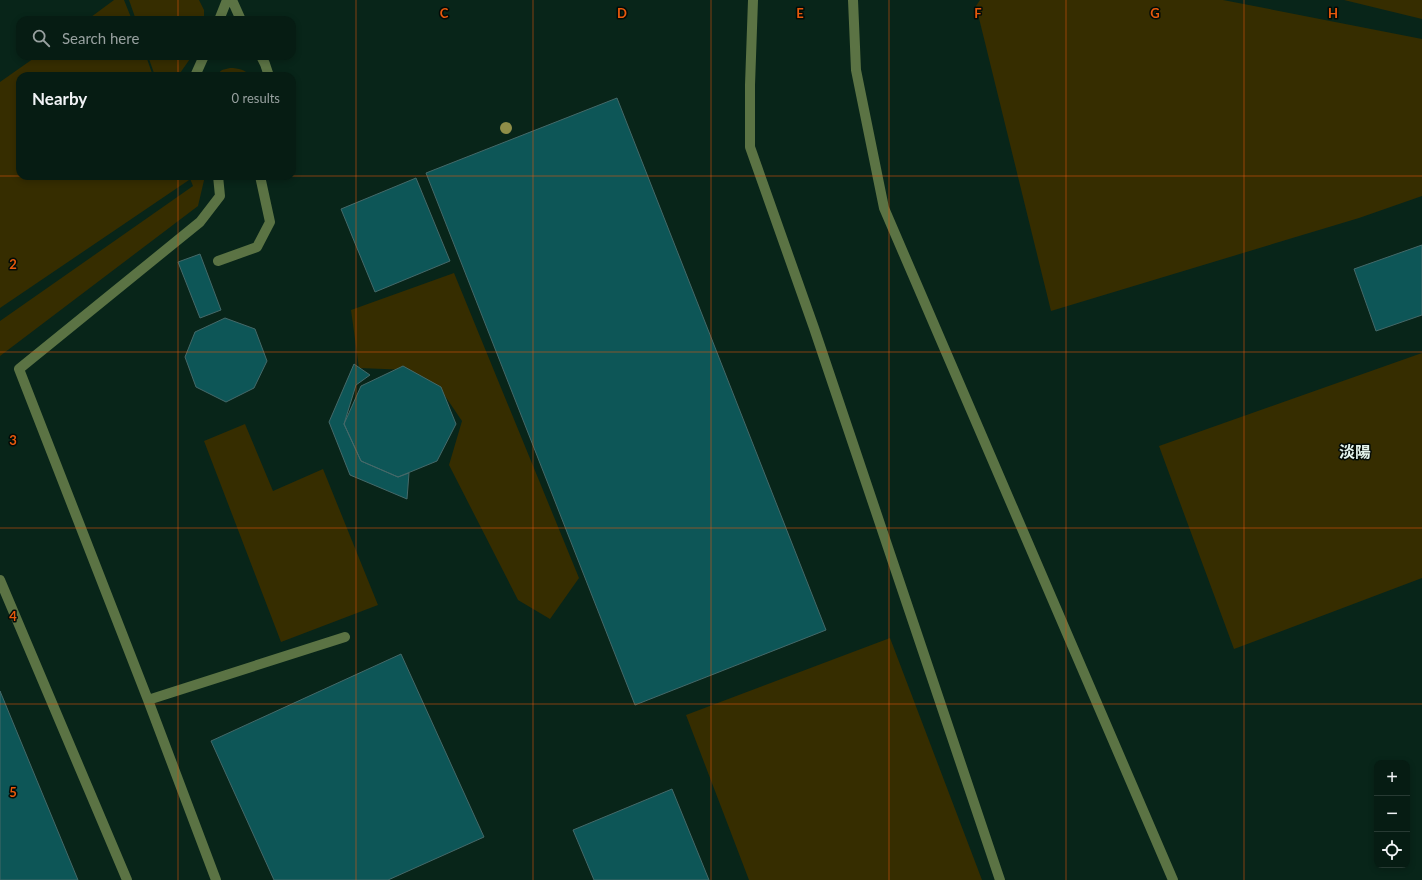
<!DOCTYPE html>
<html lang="en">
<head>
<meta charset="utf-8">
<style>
	:root { --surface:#061c13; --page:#0f251c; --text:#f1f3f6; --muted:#98a1a0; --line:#273a33 }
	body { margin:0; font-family:Lato,"Noto Sans JP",sans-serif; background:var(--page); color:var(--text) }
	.controls { position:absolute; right:12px; bottom:12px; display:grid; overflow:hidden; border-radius:8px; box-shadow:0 2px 6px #0003 }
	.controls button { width:36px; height:36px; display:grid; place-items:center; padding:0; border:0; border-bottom:1px solid var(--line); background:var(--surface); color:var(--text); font:20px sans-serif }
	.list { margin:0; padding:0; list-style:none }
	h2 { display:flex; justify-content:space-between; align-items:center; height:52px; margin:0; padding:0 16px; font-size:17px }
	h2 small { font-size:13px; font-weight:400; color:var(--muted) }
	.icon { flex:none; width:22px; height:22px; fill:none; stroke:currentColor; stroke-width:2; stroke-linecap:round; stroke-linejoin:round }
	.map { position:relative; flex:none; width:1422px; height:880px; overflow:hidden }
	.search { position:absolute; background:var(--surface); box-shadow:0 2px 6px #0003; left:16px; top:16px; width:280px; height:44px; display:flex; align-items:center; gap:10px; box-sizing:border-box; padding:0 14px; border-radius:12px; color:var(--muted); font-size:15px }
	.panel { position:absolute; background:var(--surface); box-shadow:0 2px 6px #0003; left:16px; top:72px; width:280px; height:108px; border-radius:12px }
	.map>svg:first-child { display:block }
</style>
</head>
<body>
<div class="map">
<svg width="1422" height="880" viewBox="0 0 1422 880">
	<rect width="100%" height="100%" fill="#082519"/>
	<path fill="#362d00" d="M114 0H124L132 20H87Z
		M129 0H199L204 10V20H136Z
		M980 0H1223L1422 39V196L1359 218 1051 311 976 6Z
		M1344 0H1422V19Z
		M37 56H146L153 76H20V176H188L189 180 0 308V82Z
		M148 56H192L178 76H155Z
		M230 68C239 68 245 70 251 76H215L222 70Z
		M189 176H205L198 206 0 356V321L193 186Z
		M454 273 579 578 550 619 518 600 449 465 462 421 443 393 409 370 359 368 351 310Z
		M1422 353V578L1234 649 1159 446Z
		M245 424 273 491 323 469 378 605 281 642 204 441Z
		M890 638 982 880H749L686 715Z"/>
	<path fill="#0d5657" stroke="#456969" d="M617 98 826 630 635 705 426 173Z
		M416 178 450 261 375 292 341 209Z
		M1422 245V315L1376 331 1354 269Z
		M200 254 221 310 200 318 178 262Z
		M225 318 255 329 267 361 254 388 226 402 196 387 185 357 195 332Z
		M354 364 370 375 356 385 344 424 361 461 398 477 409 473 407 499 350 475 329 422Z
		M403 366 441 387 456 424 437 461 398 477 361 461 344 424 361 386Z
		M401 654 484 837 388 880H274L211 741Z
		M0 691 78 880H0Z
		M672 789 709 880H594L573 830Z"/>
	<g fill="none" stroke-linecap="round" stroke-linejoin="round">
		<path stroke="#5b7344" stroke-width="10" d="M232 0 241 20
			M753 0 750 85V147L814 328 1000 880
			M219 20 227 0
			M261 56 265 64 269 76
			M195 76 204 56
			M218 261 257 247 270 222 260 176
			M0 580 127 880
			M148 700 345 637
			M216 880 148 700 19 369 200 222 220 196 218 176"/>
		<path stroke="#5b7344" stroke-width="10" d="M853 0 856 70 884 208 1173 880"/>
	</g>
	<circle fill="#8f8e48" cx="506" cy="128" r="6"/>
	<path fill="none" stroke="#e8590c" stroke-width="1" stroke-opacity="0.55" d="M178 0V20M356 0V880M533 0V880M711 0V880M889 0V880M1066 0V880M1244 0V880M178 56V76M0 176H20M20 176H292M178 176V880M292 176H1422M0 352H1422M0 528H1422M0 704H1422"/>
	<g text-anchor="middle" stroke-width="3" stroke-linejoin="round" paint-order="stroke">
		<g font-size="16" font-weight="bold" fill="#e4f4ec" stroke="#030b07">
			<text x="1355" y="458">淡陽</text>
		</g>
	</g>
	<g font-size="13" text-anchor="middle" font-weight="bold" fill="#e8590c" stroke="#030b07" stroke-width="3" stroke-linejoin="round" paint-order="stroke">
		<text x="444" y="18">C</text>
		<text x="622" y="18">D</text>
		<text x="800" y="18">E</text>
		<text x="978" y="18">F</text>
		<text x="1155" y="18">G</text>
		<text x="1333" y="18">H</text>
		<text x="13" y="269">2</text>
		<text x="13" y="445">3</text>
		<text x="13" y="621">4</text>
		<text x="13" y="797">5</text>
	</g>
</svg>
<div class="controls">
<button>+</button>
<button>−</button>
<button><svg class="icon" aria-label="locate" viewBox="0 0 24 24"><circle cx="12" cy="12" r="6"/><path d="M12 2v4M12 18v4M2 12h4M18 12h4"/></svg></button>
</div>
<div class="search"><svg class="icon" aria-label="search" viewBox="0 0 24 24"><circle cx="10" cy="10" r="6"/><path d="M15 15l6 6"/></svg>Search here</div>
<section class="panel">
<h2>Nearby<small>0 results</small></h2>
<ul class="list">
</ul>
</section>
</div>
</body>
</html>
